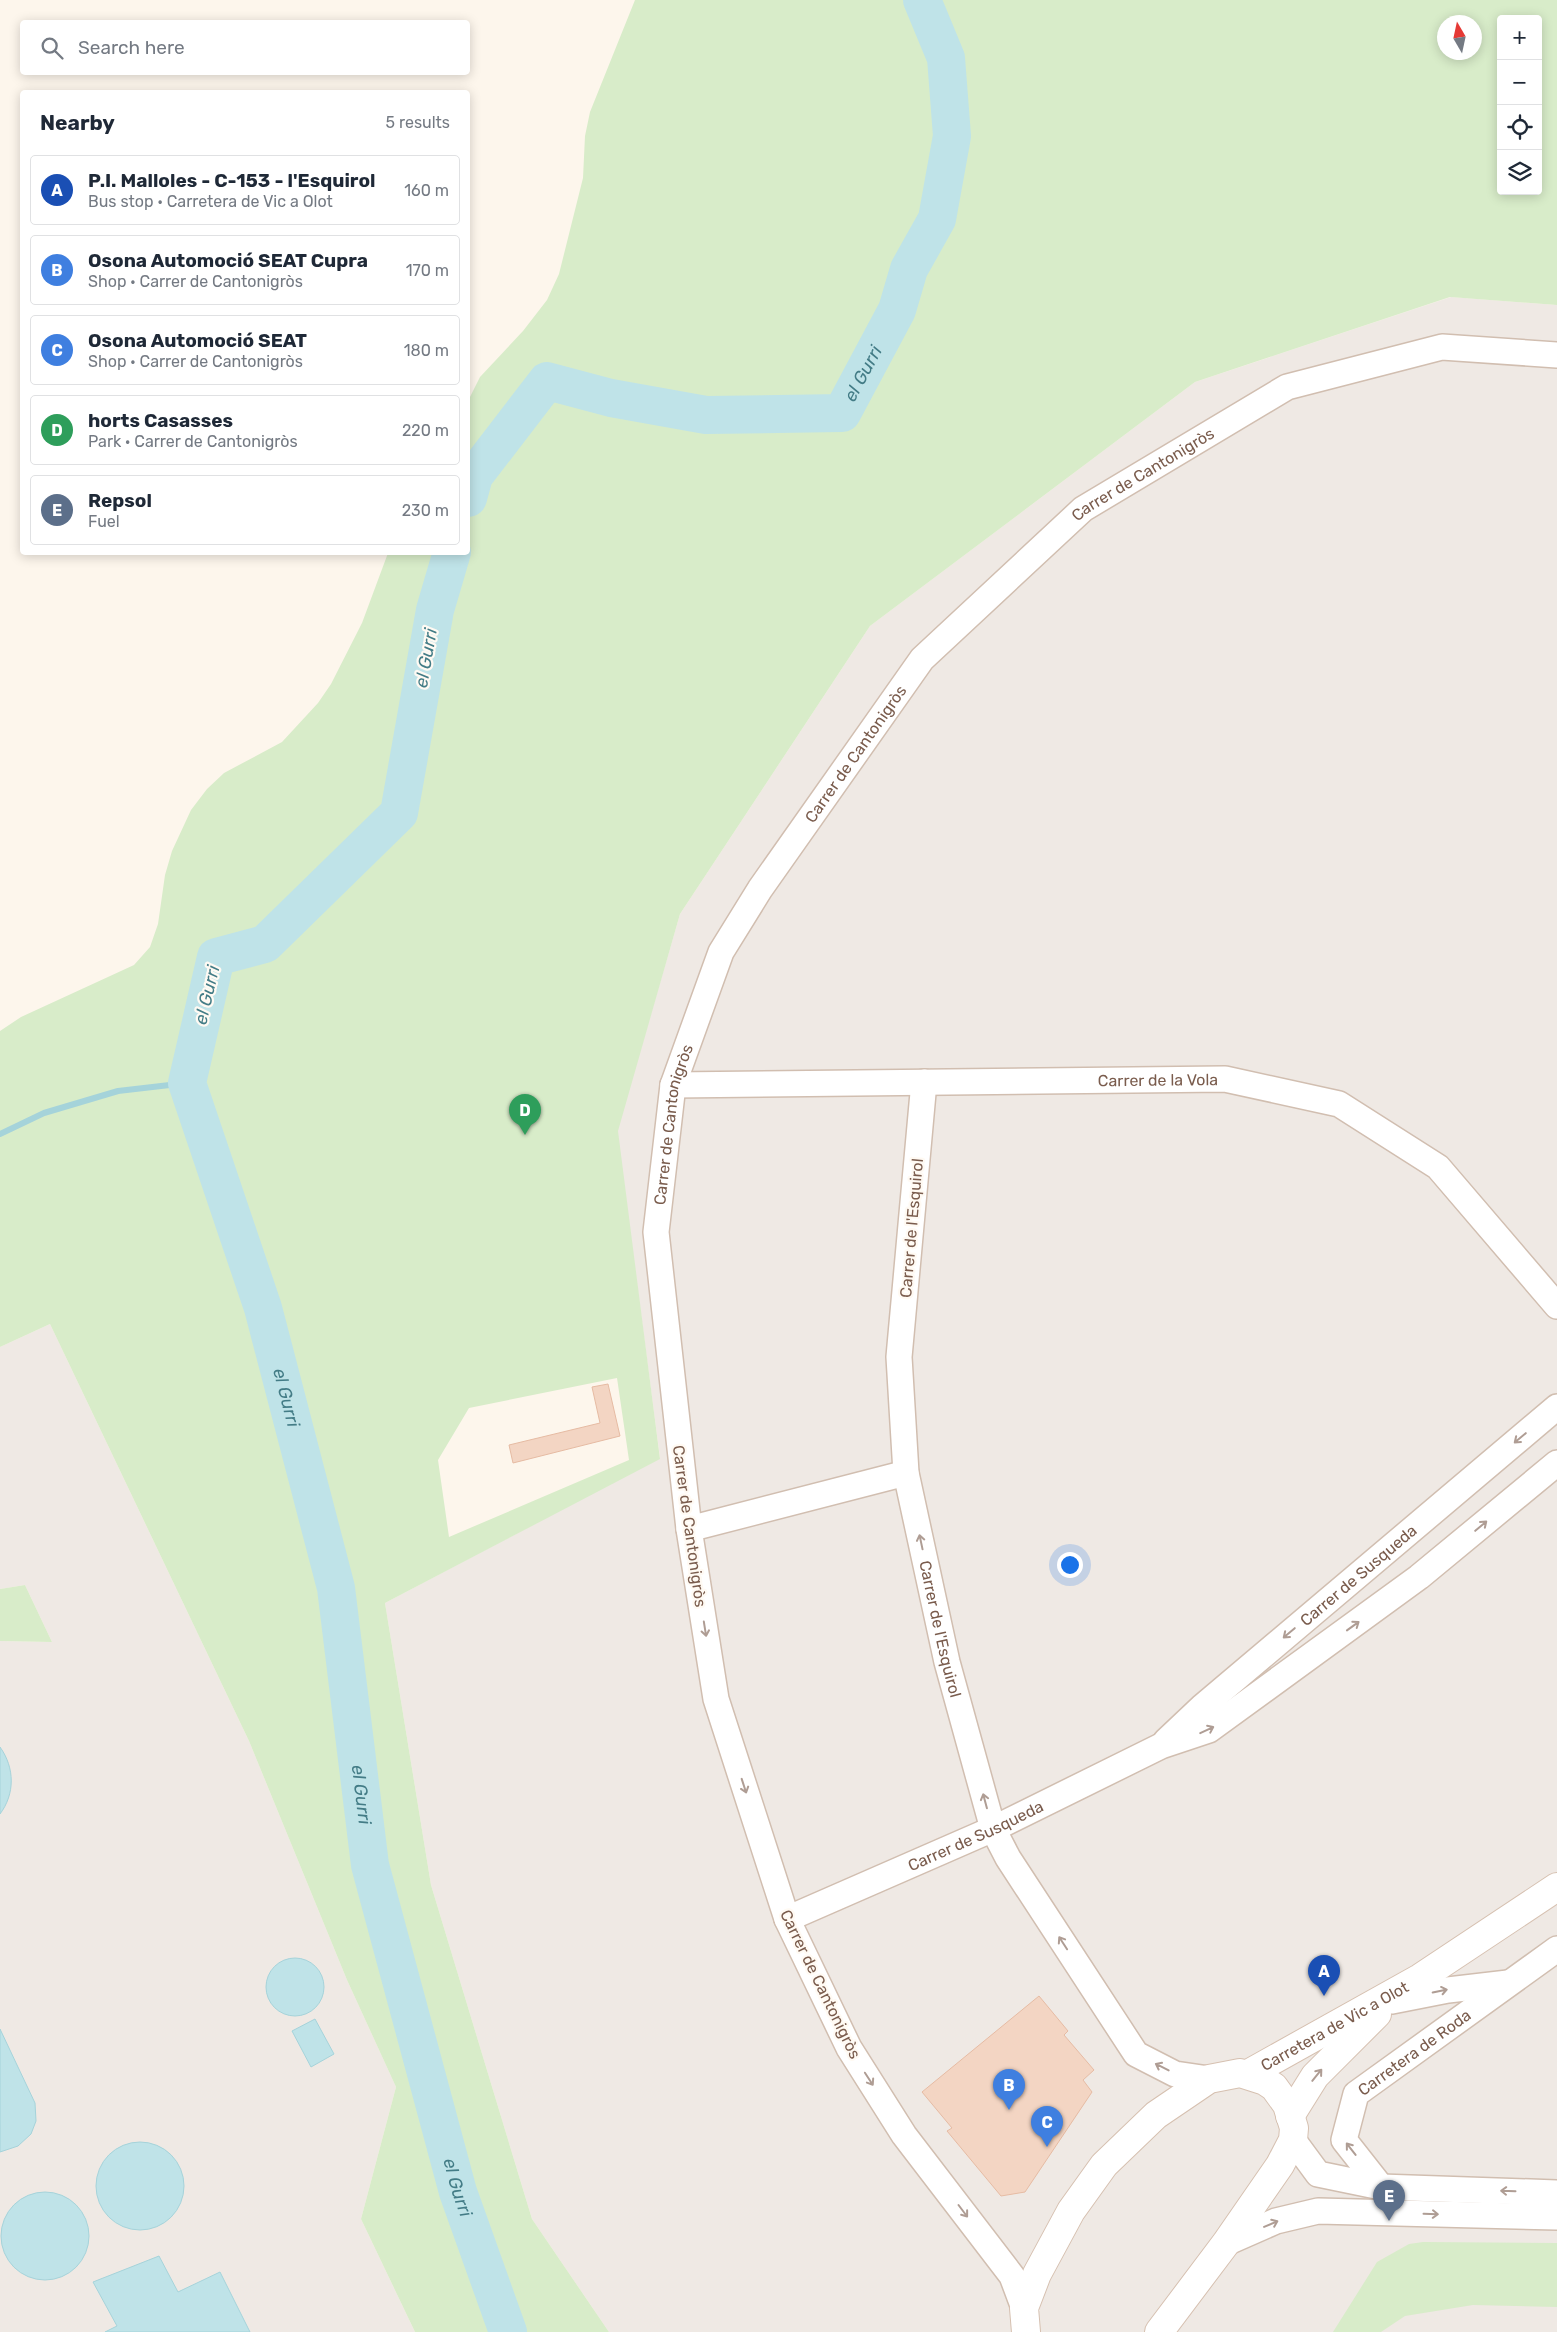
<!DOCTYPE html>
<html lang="en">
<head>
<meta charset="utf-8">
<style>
	:root { --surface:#fff; --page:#f2f2f3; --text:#1f2937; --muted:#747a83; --line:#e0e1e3; --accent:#e76f51 }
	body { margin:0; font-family:Rubik,sans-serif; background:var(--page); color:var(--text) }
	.controls { position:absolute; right:15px; top:15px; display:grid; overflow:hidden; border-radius:5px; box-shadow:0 2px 12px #0003 }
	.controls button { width:45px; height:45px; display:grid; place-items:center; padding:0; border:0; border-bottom:1px solid var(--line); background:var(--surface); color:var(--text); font:25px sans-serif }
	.compass { position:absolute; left:1437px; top:15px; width:45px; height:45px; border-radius:50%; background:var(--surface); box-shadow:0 2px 12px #0003; rotate:351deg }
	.you { position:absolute; left:1069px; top:1564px; width:18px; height:18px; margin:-12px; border:4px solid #fff; border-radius:50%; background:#1a73e8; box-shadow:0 0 0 8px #1a73e833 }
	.badge { display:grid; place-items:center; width:32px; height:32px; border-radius:50%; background:var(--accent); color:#fff; font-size:16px; font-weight:700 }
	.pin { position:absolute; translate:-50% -41px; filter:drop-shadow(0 1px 2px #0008) }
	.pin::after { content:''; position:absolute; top:26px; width:18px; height:15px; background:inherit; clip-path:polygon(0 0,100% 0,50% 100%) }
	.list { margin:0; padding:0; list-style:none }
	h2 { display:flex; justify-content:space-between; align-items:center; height:65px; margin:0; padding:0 20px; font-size:21px }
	h2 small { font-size:16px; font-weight:400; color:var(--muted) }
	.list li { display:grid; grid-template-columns:32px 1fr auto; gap:15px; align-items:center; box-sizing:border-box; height:70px; margin:0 10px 10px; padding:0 10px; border:1px solid var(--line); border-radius:5px }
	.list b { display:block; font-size:19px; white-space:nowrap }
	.list p { margin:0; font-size:16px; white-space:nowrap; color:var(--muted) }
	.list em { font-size:16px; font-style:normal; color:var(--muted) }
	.icon { flex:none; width:28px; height:28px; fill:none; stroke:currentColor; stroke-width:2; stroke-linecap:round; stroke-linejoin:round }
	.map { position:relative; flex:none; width:1557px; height:2332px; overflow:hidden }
	.search { position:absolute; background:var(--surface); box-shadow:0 2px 12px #0003; left:20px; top:20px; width:450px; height:55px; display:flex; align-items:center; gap:12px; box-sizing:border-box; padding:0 18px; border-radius:5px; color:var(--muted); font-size:19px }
	.panel { position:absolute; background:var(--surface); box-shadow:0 2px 12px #0003; left:20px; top:90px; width:450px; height:465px; border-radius:5px }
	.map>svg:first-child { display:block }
</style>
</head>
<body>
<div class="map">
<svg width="1557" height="2332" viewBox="0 0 1557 2332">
	<rect width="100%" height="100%" fill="#fdf6ec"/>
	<path fill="#efe9e4" d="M1451 297 1557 305V2332H609L532 2219 431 1885 385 1603 660 1458 617 1131 680 914 870 626 1195 382Z
		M50 1324 249 1741 347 1980 396 2087 361 2219 415 2332H0V1641L52 1642 25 1585 0 1589V1347Z"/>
	<path fill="#d8ecc9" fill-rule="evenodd" d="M635 0H1557V305L1450 297 1195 382 870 626 680 914 618 1131 660 1459 385 1603 431 1885 532 2219 609 2332H415L361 2219 396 2087 347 1980 249 1741 50 1324 0 1347V1031L21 1017 134 965 150 947 158 924 165 875 172 851 191 810 207 789 224 773 282 742 318 703 331 684 362 623 388 553 468 552V401L480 377 523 331 547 300 559 274 583 178 585 136 590 112ZM1501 19H1538V191H1501ZM1444 22H1474V52H1444ZM617 1378 629 1460 449 1537 438 1460 469 1408Z
		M25 1585 52 1642 0 1641V1589Z
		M1423 2242 1557 2243V2307L1473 2305 1405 2316 1381 2332H1333L1377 2262 1409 2244Z"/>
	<path fill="#bfe3e8" stroke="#a5d3da" d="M0 1747C15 1768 15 1794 0 1814Z
		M266 1987a29 29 0 1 1 58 0a29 29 0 1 1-58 0Z
		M315 2019 334 2054 311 2067 292 2031Z
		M0 2029 35 2103 36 2121 31 2134 18 2146 0 2152Z
		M96 2186a44 44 0 1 1 88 0a44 44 0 1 1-88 0Z
		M1 2236a44 44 0 1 1 88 0a44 44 0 1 1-88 0Z
		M159 2256 178 2292 220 2272 250 2332H105L117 2326 93 2282Z"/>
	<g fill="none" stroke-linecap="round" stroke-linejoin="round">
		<path stroke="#a5d3da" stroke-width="6" d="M0 1134 44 1113 118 1091 187 1083"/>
		<g stroke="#bfe3e8" stroke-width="38">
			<path id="s1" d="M468 498 474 476 547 381 611 398 706 415 842 413 897 310 909 269 937 219 952 136 946 58 922 0"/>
			<path id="s2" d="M452 552 435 610 399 813 265 944 216 957 187 1083 263 1308 336 1588 370 1865 458 2192 508 2332"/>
		</g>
	</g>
	<path fill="#f3d5c3" stroke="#e6bba3" d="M608 1384 620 1436 513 1463 509 1445 600 1423 592 1387Z
		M1039 1996 1068 2031 1064 2035 1094 2070 1083 2080 1092 2092 1025 2192 1001 2196 947 2131 952 2128 922 2092Z"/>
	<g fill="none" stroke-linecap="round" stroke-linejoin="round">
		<g stroke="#d1beb0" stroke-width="28">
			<g id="street">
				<path id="s3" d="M924 1082 899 1357 906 1473 947 1662 993 1829 1008 1858 1136 2054 1175 2074 1209 2079"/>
				<path id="s4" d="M673 1085 1225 1079 1339 1104 1438 1167 1557 1306"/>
				<path d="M689 1529 906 1473"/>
				<path id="s5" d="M1166 1741 1202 1707 1557 1407"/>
				<path id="s6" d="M787 1919 993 1829 1161 1746 1209 1730 1419 1577 1557 1463"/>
				<path d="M1392 2001 1448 1990 1508 1983"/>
				<path d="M1293 2140 1318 2174 1381 2187 1557 2193"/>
				<path id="s7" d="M1381 2187 1344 2140 1356 2094 1557 1949"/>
				<path d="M1226 2243 1276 2221 1318 2211 1557 2217"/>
				<path id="s8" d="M1024 2308 1012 2276 904 2135 849 2048 787 1919 716 1699 689 1529 656 1232 673 1085 721 952 760 889 922 659 1083 509 1287 387 1442 347 1557 355"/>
			</g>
		</g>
		<g stroke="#d6c0b0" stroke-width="30">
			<g id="secondary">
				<path id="s9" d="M1248 2074 1420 1978 1557 1887"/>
				<path d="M1290 2116 1315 2076 1377 2014"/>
				<path d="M1026 2332 1024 2308 1037 2274 1071 2211 1104 2165 1156 2115 1209 2079 1240 2073 1265 2081 1274 2087 1287 2105 1294 2128 1293 2140 1280 2165 1226 2243 1159 2332"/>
			</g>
		</g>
		<use href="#street" stroke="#fff" stroke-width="25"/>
		<use href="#secondary" stroke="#fff" stroke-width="28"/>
	</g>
	<defs><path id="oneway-shaft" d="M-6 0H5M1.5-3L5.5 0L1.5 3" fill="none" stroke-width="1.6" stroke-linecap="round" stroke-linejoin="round" transform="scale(1.25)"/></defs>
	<g stroke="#af9d94">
		<use href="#oneway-shaft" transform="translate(1520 1438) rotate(140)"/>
		<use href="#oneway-shaft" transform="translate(1481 1526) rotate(-40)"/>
		<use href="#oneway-shaft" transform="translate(921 1542) rotate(-102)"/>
		<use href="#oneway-shaft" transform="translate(1353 1626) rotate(-36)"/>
		<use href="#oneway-shaft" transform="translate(705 1629) rotate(81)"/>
		<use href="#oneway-shaft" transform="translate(1289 1633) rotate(140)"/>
		<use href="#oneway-shaft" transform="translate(1207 1730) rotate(-25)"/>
		<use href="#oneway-shaft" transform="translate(744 1786) rotate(72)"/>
		<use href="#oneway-shaft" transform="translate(985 1801) rotate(-105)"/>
		<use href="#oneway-shaft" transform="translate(1063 1943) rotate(-123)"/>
		<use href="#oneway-shaft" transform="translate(1440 1991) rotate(-12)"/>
		<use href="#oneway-shaft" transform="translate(1162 2067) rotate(-153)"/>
		<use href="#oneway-shaft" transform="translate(1317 2075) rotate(-51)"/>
		<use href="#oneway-shaft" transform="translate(869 2079) rotate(57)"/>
		<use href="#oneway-shaft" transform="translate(1351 2149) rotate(-128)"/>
		<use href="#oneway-shaft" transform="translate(1508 2191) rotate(-178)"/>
		<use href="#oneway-shaft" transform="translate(963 2211) rotate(53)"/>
		<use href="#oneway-shaft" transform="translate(1431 2214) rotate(2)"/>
		<use href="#oneway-shaft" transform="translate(1271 2224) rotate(-23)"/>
	</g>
	<g text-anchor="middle" stroke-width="4.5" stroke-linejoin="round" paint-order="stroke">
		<g font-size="16" fill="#7a5c4d" stroke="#fffaf3">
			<text dy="6" stroke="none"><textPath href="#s8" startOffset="2094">Carrer de Cantonigròs</textPath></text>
			<text dy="6" stroke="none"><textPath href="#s8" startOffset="1689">Carrer de Cantonigròs</textPath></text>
			<text dy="6" stroke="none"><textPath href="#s4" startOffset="485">Carrer de la Vola</textPath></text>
			<text dy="6" stroke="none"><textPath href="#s8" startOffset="1269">Carrer de Cantonigròs</textPath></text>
			<text transform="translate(911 1228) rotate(-85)" y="6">Carrer de l'Esquirol</text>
			<text transform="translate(690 1526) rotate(82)" y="6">Carrer de Cantonigròs</text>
			<text dy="6" stroke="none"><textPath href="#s5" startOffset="254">Carrer de Susqueda</textPath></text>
			<text dy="6" stroke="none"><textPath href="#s3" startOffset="552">Carrer de l'Esquirol</textPath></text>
			<text dy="6" stroke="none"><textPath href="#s6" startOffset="206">Carrer de Susqueda</textPath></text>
			<text transform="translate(821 1984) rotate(64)" y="6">Carrer de Cantonigròs</text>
			<text dy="6" stroke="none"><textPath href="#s9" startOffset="99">Carretera de Vic a Olot</textPath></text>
			<text dy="6" stroke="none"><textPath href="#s7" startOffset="179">Carretera de Roda</textPath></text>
		</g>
		<g font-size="18" font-style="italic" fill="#437c86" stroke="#fffaf3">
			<text dy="6" stroke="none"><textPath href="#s1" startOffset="486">el Gurri</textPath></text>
			<text transform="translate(426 658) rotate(-80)" y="6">el Gurri</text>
			<text transform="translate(207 995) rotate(-77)" y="6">el Gurri</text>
			<text dy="6" stroke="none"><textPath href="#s2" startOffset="964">el Gurri</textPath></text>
			<text dy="6" stroke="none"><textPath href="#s2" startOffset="1369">el Gurri</textPath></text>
			<text dy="6" stroke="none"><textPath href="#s2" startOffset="1774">el Gurri</textPath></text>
		</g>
	</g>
</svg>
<div class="controls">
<button>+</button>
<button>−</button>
<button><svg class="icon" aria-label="locate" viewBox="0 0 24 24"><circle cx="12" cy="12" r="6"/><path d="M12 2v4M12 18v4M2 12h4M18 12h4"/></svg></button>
<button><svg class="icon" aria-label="layers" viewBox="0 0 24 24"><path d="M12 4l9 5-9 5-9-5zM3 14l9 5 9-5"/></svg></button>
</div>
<svg class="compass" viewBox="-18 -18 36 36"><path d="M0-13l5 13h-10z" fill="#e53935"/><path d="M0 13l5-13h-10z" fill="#747a83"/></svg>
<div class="you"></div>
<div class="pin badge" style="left:1324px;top:1996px;background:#1a4fb4">A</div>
<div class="pin badge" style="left:1009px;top:2110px;background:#3f7fe0">B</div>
<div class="pin badge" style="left:1047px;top:2147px;background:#3f7fe0">C</div>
<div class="pin badge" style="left:525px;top:1135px;background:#2e9e5b">D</div>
<div class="pin badge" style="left:1389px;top:2221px;background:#5c6f8a">E</div>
<div class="search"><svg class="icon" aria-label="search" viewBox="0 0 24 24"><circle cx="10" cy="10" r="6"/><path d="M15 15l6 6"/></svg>Search here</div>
<section class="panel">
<h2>Nearby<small>5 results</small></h2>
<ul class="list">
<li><span class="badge" style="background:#1a4fb4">A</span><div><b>P.I. Malloles - C-153 - l'Esquirol</b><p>Bus stop · Carretera de Vic a Olot</p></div><em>160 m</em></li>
<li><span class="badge" style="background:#3f7fe0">B</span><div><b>Osona Automoció SEAT Cupra</b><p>Shop · Carrer de Cantonigròs</p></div><em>170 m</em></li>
<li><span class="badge" style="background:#3f7fe0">C</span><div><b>Osona Automoció SEAT</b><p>Shop · Carrer de Cantonigròs</p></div><em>180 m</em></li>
<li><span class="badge" style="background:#2e9e5b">D</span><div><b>horts Casasses</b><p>Park · Carrer de Cantonigròs</p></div><em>220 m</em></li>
<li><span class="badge" style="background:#5c6f8a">E</span><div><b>Repsol</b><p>Fuel</p></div><em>230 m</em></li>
</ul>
</section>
</div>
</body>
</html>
